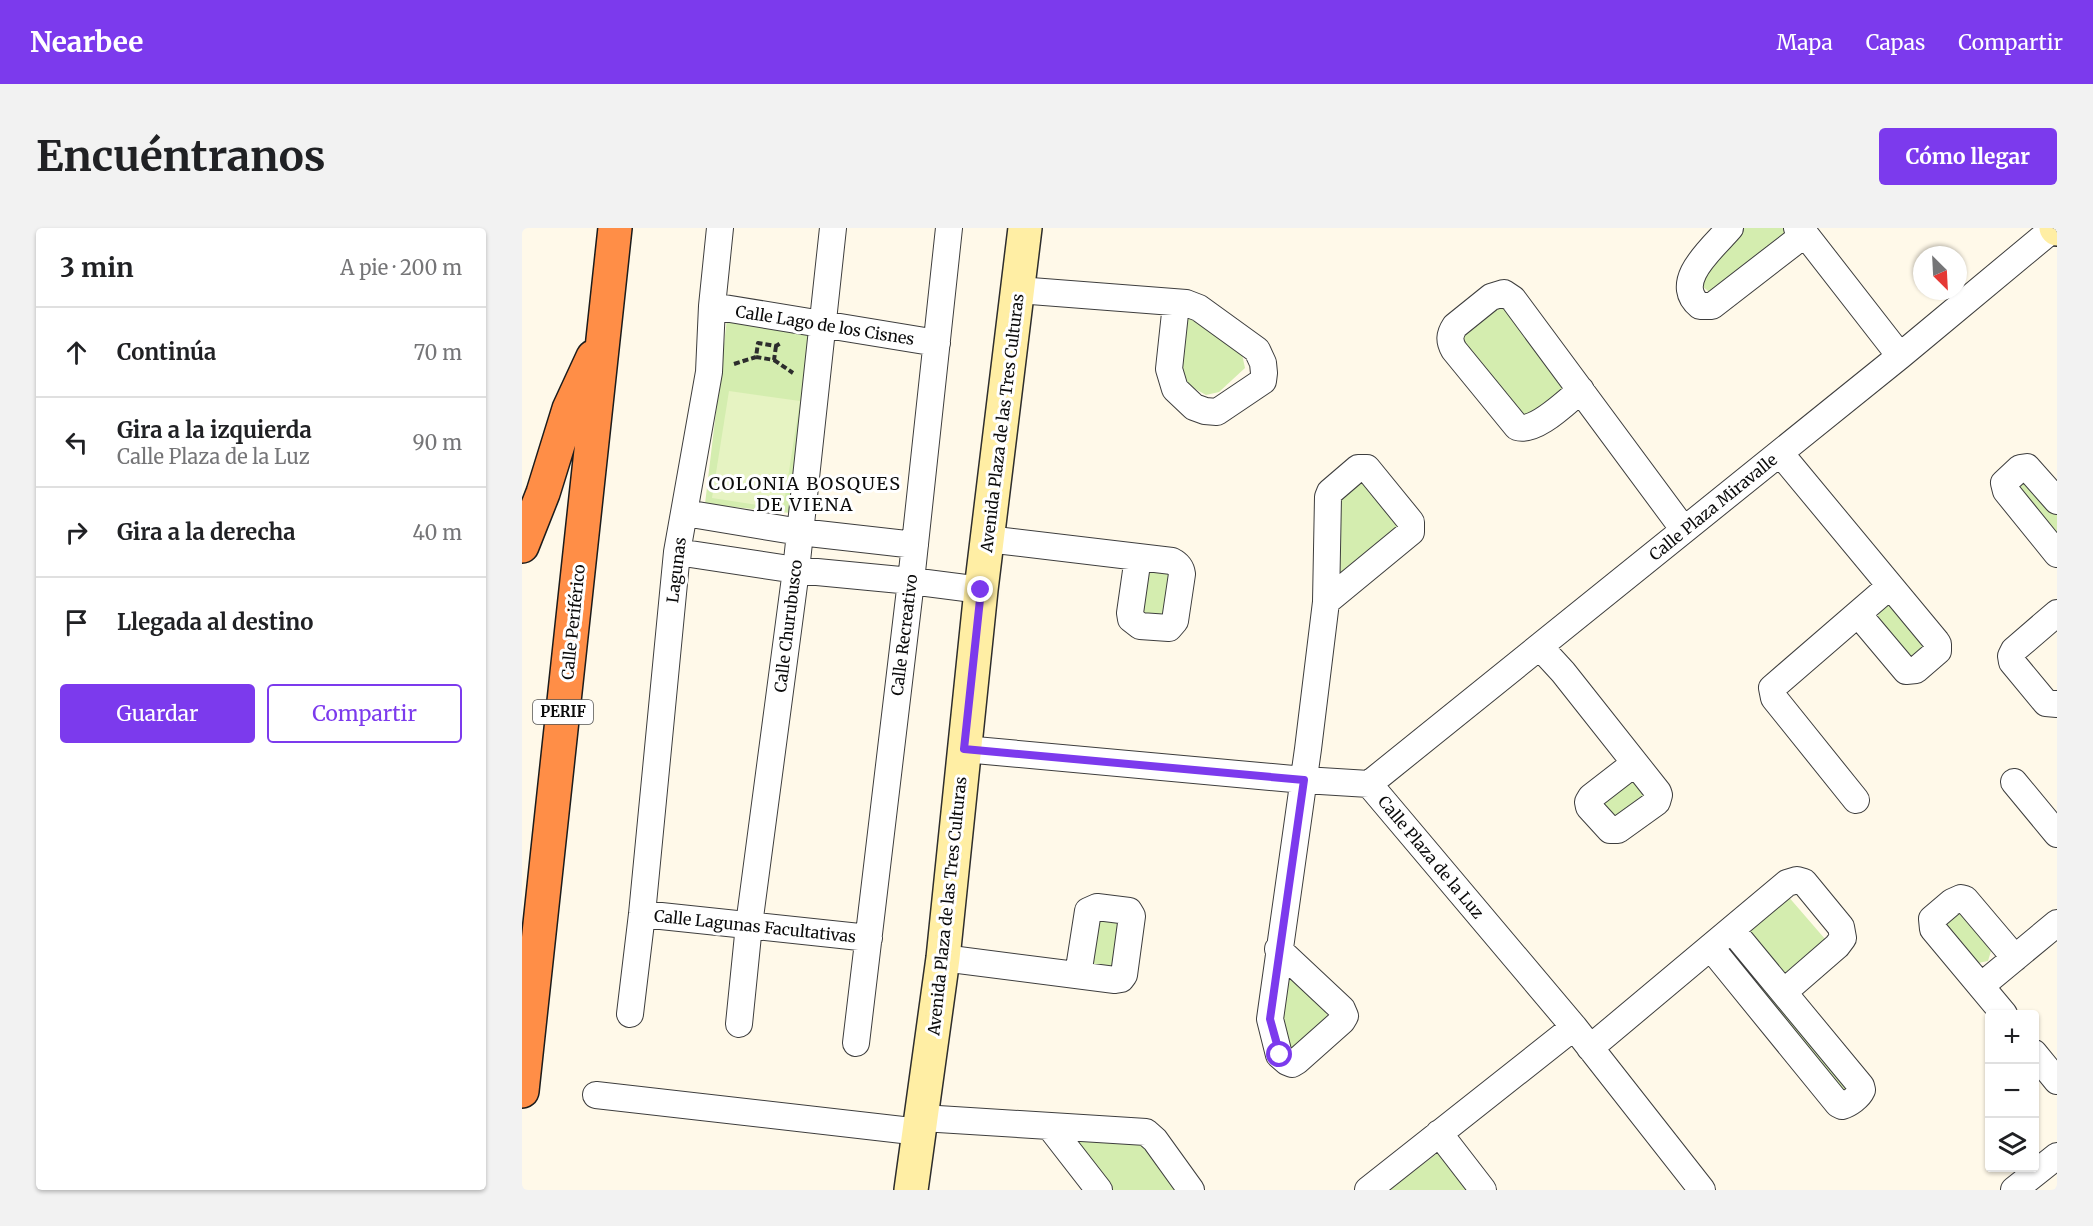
<!DOCTYPE html>
<html lang="es">
<head>
<meta charset="utf-8">
<style>
	:root { --surface:#fff; --page:#f2f2f2; --text:#202124; --muted:#757577; --line:#e0e0e0; --accent:#7c3aed }
	body { margin:0; font-family:Merriweather,serif; background:var(--page); color:var(--text) }
	.controls { position:absolute; right:18px; bottom:18px; display:grid; overflow:hidden; border-radius:6px; box-shadow:0 2px 4px #0004 }
	.controls button { width:54px; height:54px; display:grid; place-items:center; padding:0; border:0; border-bottom:2px solid var(--line); background:var(--surface); color:var(--text); font:30px sans-serif }
	.compass { position:absolute; left:1391px; top:18px; width:54px; height:54px; border-radius:50%; background:var(--surface); box-shadow:0 2px 4px #0004; rotate:156deg }
	.stop { position:absolute; width:18px; height:18px; margin:-14px; border:4px solid #7c3aed; border-radius:50%; background:#fff }
	.stop.end { background:#7c3aed; border-color:#fff; box-shadow:0 2px 6px #0008 }
	.list { margin:0; padding:0; list-style:none }
	h2 { display:flex; justify-content:space-between; align-items:center; height:78px; margin:0; padding:0 24px; font-size:26px }
	h2 small { font-size:20px; font-weight:400; color:var(--muted) }
	.list li { display:grid; grid-template-columns:39px 1fr auto; gap:18px; align-items:center; box-sizing:border-box; height:90px; padding:0 24px; border-top:2px solid var(--line) }
	.list b { display:block; font-size:22px; white-space:nowrap }
	.list p { margin:0; font-size:20px; white-space:nowrap; color:var(--muted) }
	.list em { font-size:20px; font-style:normal; color:var(--muted) }
	.actions { display:flex; gap:12px; padding:18px 24px }
	.actions a { flex:1; padding:14px 0; border:2px solid var(--accent); border-radius:6px; text-align:center; font-size:21px; color:var(--accent) }
	.actions .main { background:var(--accent); color:#fff }
	.icon { flex:none; width:33px; height:33px; fill:none; stroke:currentColor; stroke-width:2; stroke-linecap:round; stroke-linejoin:round }
	.map { position:relative; flex:none; width:1535px; height:962px; overflow:hidden; border-radius:6px }
	header { display:flex; align-items:center; gap:36px; box-sizing:border-box; height:84px; padding:0 30px; background:var(--accent); color:#fff }
	header strong { font-size:28px }
	nav { display:flex; gap:33px; margin-inline-start:auto; font-size:21px }
	.intro { display:flex; align-items:center; justify-content:space-between; box-sizing:border-box; height:144px; padding:0 36px }
	h1 { margin:0; font-size:42px }
	.button { padding:15px 27px; border-radius:6px; background:var(--accent); color:#fff; font-size:21px; font-weight:700 }
	main { display:flex; gap:36px; padding:0 36px }
	aside { flex:1; background:var(--surface); border-radius:6px; box-shadow:0 2px 4px #0004 }
	.map>svg:first-child { display:block }
</style>
</head>
<body>
<header>
<strong>Nearbee</strong>
<nav><a>Mapa</a><a>Capas</a><a>Compartir</a></nav>
</header>
<div class="intro"><h1>Encuéntranos</h1><a class="button">Cómo llegar</a></div>
<main>
<aside>
<h2>3 min<small>A pie · 200 m</small></h2>
<ul class="list">
<li><svg class="icon" aria-label="ahead" viewBox="0 0 24 24"><path d="M12 20V5M6 11l6-6 6 6"/></svg><div><b>Continúa</b></div><em>70 m</em></li>
<li><svg class="icon" aria-label="left" viewBox="0 0 24 24"><path d="M17 20v-9H6M10 6l-5 5 5 5"/></svg><div><b>Gira a la izquierda</b><p>Calle Plaza de la Luz</p></div><em>90 m</em></li>
<li><svg class="icon" aria-label="right" viewBox="0 0 24 24"><path d="M7 20v-9h11M14 6l5 5-5 5"/></svg><div><b>Gira a la derecha</b></div><em>40 m</em></li>
<li><svg class="icon" aria-label="arrive" viewBox="0 0 24 24"><path d="M6 21V4h12l-3 4 3 4H6"/></svg><div><b>Llegada al destino</b></div></li>
</ul>
<div class="actions"><a class="main">Guardar</a><a>Compartir</a></div>
</aside>
<div class="map">
<svg width="1535" height="962" viewBox="0 0 1535 962">
	<rect width="100%" height="100%" fill="#fff9e9"/>
	<path fill="#d4edaf" d="M1221 0H1261L1265 3 1266 11 1194 63H1186L1180 58 1179 50Z
		M980 74 1046 161 1001 195 935 110Z
		M666 88 676 89 720 126 723 140 697 164 684 167 659 153 660 93Z
		M205 91 292 101 269 285 183 276Z
		M1503 247 1535 285V306L1493 255Z
		M836 250 845 251 881 296 822 348 812 344 817 269Z
		M625 341 650 344 643 391 618 387Z
		M1357 378H1370L1401 417 1398 427 1387 429 1356 391Z
		M1107 546 1124 567 1088 597 1071 576Z
		M1265 667 1303 711 1263 745 1225 700Z
		M1425 683 1438 684 1469 723 1466 733 1456 735 1424 697Z
		M576 690 601 694 595 740 569 737Z
		M1209 714 1332 863 1322 871 1198 723Z
		M762 742 804 783 806 791 767 824 755 793Z
		M557 908 611 912 623 917 659 962H584L550 919Z
		M917 924 946 962H867Z"/>
	<path fill="#e6f3c2" d="M207 163 278 173 261 281 190 270Z"/>
	<g fill="none" stroke-linecap="round" stroke-linejoin="round">
		<g stroke="#3e3e3e" stroke-width="28">
			<path id="street" d="M1208 0C1192 19 1148 54 1178 78H1190L1283 6
				M1275 0 1283 6 1378 128
				M496 62 664 75 677 80 735 122 741 135 742 145 741 153 695 184 683 183 672 179 653 161 647 141 654 76
				M190 78 415 115
				M1059 162C1044 174 1014 205 995 199L932 122C927 113 927 107 933 98L969 69 982 65 991 71 1162 302
				M1258 225 1414 413 1416 416V423L1394 442 1384 443 1336 386
				M1535 273 1505 239 1498 240 1482 255 1484 263 1535 326
				M163 285 278 304 393 317
				M465 311 650 333C656 336 659 339 660 346L653 393 647 400 618 398 609 391 608 385 616 329
				M155 324 274 342 389 353 459 362
				M1535 385 1492 422 1489 428 1490 434 1524 475 1535 476
				M1018 419 1041 444 1136 564 1137 567 1135 574 1096 602H1088L1067 579 1066 574 1069 569 1113 535
				M442 521 782 552 847 556 1052 799 1180 962
				M1492 554 1535 606
				M847 556 1378 128 1532 0
				M1334 572 1252 470 1250 460 1368 358
				M120 686 347 710
				M1189 720 1316 876 1320 878C1327 876 1337 869 1340 862L1339 858 1210 702
				M756 721 820 781 823 788 820 793 775 833 770 836 765 834 757 827 748 791 786 521 804 374 806 269 808 264 836 240H845L889 294V304L804 374
				M421 730 593 752 599 751 602 747 610 688 607 683 575 679 566 683 556 747
				M1459 758 1535 695
				M108 786 120 686 155 324 187 144 190 78 198 0
				M1482 786 1411 701 1410 691 1430 674 1439 670 1443 671 1493 730
				M217 796 227 697 274 342 311 0
				M334 815 389 353 427 0
				M1068 820 1265 655 1275 652 1282 654 1319 699 1321 710 1315 718 1262 764
				M1512 825 1535 853
				M74 867 398 904
				M400 890 624 904 633 912 669 962
				M528 899 577 962
				M917 905 961 962
				M846 962 1052 799
				M1492 962 1535 928"/>
		</g>
		<g stroke="#2d2d2d" stroke-width="36">
			<path id="secondary" d="M1534 0 1535 1
				M389 962 421 730 459 362 503 0"/>
		</g>
		<g stroke="#1c1c1c" stroke-width="36">
			<path id="highway" d="M0 318 21 265 47 181 71 129
				M0 863 93 0"/>
		</g>
		<path stroke="#2d2d2d" stroke-width="4" stroke-dasharray="6 3" stroke-linecap="butt" d="M254 118 252 132 234 129 236 115 254 118 259 115
			M252 132 271 145
			M212 136 234 129"/>
		<use href="#street" stroke="#fff" stroke-width="26"/>
		<use href="#secondary" stroke="#ffeea4" stroke-width="33"/>
		<use href="#highway" stroke="#ff8e47" stroke-width="33"/>
	</g>
	<g fill="none" stroke-linecap="round" stroke-linejoin="round">
		<path stroke="#7c3aed" stroke-width="8" d="M459 362 442 521 782 552 748 791 758 827"/>
	</g>
	<g text-anchor="middle" stroke-width="6" stroke-linejoin="round" paint-order="stroke">
		<rect fill="#fff" stroke="#545454" stroke-width="1.5" x="11" y="472" width="60" height="24" rx="4.5"/>
		<g font-size="15" font-weight="bold" fill="#0b0b0b">
			<text x="41" y="489">PERIF</text>
		</g>
		<g font-size="16" fill="#0b0b0b" stroke="#fff">
			<text transform="translate(303 97) rotate(9)" y="6">Calle Lago de los Cisnes</text>
			<text transform="translate(480 195) rotate(-83)" y="6">Avenida Plaza de las Tres Culturas</text>
			<text transform="translate(1191 279) rotate(-39)" y="6">Calle Plaza Miravalle</text>
			<text transform="translate(154 342) rotate(-83)" y="6">Lagunas</text>
			<text transform="translate(51 394) rotate(-84)" y="6">Calle Periférico</text>
			<text transform="translate(266 398) rotate(-83)" y="6">Calle Churubusco</text>
			<text transform="translate(382 407) rotate(-83)" y="6">Calle Recreativo</text>
			<text transform="translate(909 629) rotate(50)" y="6">Calle Plaza de la Luz</text>
			<text transform="translate(425 678) rotate(-84)" y="6">Avenida Plaza de las Tres Culturas</text>
			<text transform="translate(233 698) rotate(6)" y="6">Calle Lagunas Facultativas</text>
		</g>
		<g font-size="18" letter-spacing="1.5" fill="#0b0b0b" stroke="#fff">
			<text x="283" y="262">COLONIA BOSQUES<tspan x="283" dy="21">DE VIENA</tspan></text>
		</g>
	</g>
</svg>
<div class="controls">
<button>+</button>
<button>−</button>
<button><svg class="icon" aria-label="layers" viewBox="0 0 24 24"><path d="M12 4l9 5-9 5-9-5zM3 14l9 5 9-5"/></svg></button>
</div>
<svg class="compass" viewBox="-18 -18 36 36"><path d="M0-13l5 13h-10z" fill="#e53935"/><path d="M0 13l5-13h-10z" fill="#757577"/></svg>
<div class="stop" style="left:758px;top:827px"></div>
<div class="stop end" style="left:459px;top:362px"></div>
</div>
</main>
</body>
</html>
